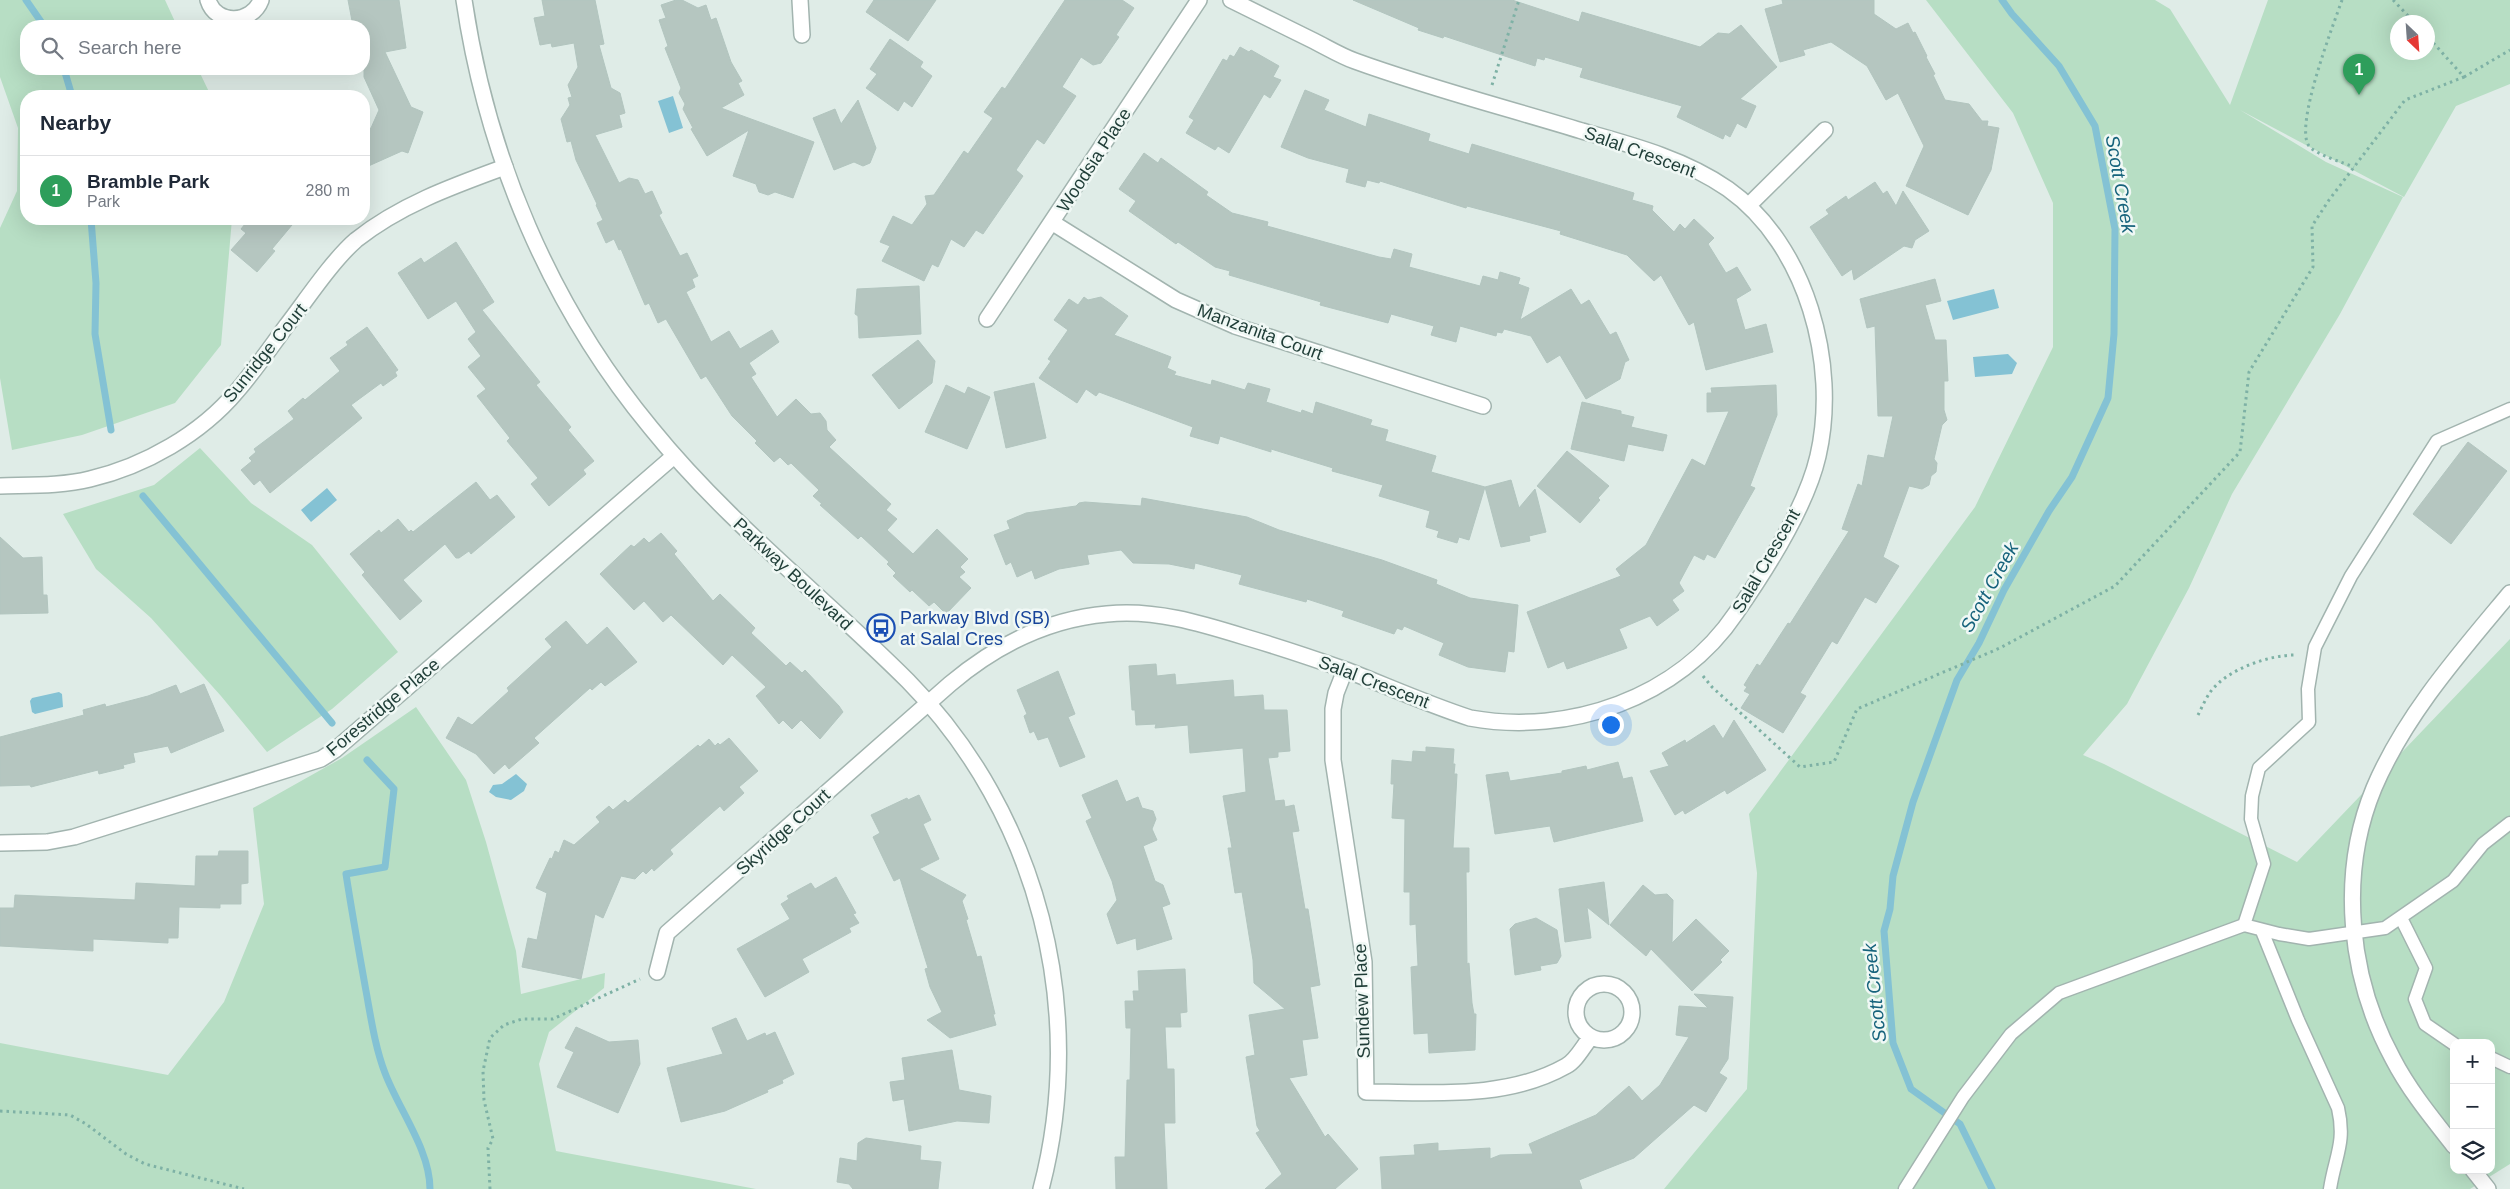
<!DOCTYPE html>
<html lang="en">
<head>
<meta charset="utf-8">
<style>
	:root { --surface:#fff; --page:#f6f6f7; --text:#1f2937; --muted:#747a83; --line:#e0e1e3; --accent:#825242 }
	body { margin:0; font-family:Helvetica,sans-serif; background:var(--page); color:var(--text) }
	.controls { position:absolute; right:15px; bottom:15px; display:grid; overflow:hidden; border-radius:10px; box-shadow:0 5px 20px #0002 }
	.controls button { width:45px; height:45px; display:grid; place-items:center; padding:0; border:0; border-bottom:1px solid var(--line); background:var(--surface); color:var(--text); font:25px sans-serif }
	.compass { position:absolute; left:2390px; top:15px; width:45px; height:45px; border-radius:50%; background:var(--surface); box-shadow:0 5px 20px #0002; rotate:155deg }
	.you { position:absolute; left:1610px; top:724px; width:18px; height:18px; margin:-12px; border:4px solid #fff; border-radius:50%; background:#1a73e8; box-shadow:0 0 0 8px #1a73e833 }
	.badge { display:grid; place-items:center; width:32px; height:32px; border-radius:50%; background:var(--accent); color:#fff; font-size:16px; font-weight:700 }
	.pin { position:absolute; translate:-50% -41px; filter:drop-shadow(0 1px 2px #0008) }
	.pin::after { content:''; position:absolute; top:26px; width:18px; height:15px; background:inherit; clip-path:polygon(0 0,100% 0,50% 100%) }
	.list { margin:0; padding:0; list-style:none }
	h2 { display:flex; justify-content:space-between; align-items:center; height:65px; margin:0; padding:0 20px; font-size:21px }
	h2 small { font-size:16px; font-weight:400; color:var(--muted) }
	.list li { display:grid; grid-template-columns:32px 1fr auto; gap:15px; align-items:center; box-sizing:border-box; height:70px; padding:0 20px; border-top:1px solid var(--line) }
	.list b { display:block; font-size:19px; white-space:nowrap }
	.list p { margin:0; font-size:16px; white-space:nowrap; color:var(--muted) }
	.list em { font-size:16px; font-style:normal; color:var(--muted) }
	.icon { flex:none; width:28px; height:28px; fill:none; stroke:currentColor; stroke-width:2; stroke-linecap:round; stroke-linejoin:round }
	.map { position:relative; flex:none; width:2510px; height:1189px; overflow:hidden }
	.search { position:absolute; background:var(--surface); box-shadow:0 5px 20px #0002; left:20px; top:20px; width:350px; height:55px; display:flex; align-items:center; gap:12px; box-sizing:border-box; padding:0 18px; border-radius:20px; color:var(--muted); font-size:19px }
	.panel { position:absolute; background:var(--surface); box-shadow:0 5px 20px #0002; left:20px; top:90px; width:350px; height:135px; border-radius:20px }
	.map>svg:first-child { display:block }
</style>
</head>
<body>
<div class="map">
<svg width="2510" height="1189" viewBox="0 0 2510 1189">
	<rect width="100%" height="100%" fill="#dfece7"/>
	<path fill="#b7dec4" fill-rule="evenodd" d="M0 0H165L177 26H26V69H198L211 96H26V219H232L221 345 175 403 82 435 12 450 0 378V228L17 191 18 128 0 77Z
		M1926 0H2155L2170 9 2230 105 2268 0H2510V84L2456 106 2404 197 2240 110 2326 162 2403 197 2340 314 2232 494 2189 588 2127 704 2083 755 2104 764 2297 862 2510 639V1164L2470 1189H1664L1747 1089 1757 873 1749 814 1975 507 2053 347V203L2013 113ZM2398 22H2428V52H2398ZM2454 1043H2491V1170H2454Z
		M200 448 251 503 312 545 398 652 332 709 267 752 221 696 151 618 96 569 63 514 154 485Z
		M416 707 466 780 486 842 516 951 521 994 605 973 604 988 549 1032 539 1064 556 1151 756 1189H0V1043L168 1075 224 1002 264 904 253 808 342 758Z"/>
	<path fill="#84c2d4" d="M673 96 683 128 669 133 658 101Z
		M1994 289 1999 308 1953 320 1947 301Z
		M2008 354 2017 363 2012 374 1975 377 1973 357Z
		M327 488 337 500 311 522 301 510Z
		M59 692 62 694 63 707 35 714 32 712 30 701 32 698Z
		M516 774 527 784 524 791 511 800 496 797 489 792 493 785 502 784Z"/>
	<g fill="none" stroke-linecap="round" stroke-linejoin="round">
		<path stroke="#84c2d4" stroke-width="7" d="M26 0 44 26
			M64 69 72 96
			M91 219 96 283 95 334 111 430
			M143 496 332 723
			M367 760 394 789 385 867 346 874C352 913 359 952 366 991 371 1018 375 1047 385 1073 399 1110 430 1150 430 1189
			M1992 1189 1960 1124 1911 1089 1893 1043 1884 931 1890 909 1893 876 1913 802 1957 680 1979 643 2004 590 2049 511 2072 477 2108 398 2114 334 2115 229 2095 126 2059 66 2012 14 2002 0"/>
	</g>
	<path fill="#b5c6c0" stroke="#b2c5bf" d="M348 0H399L406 48 385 52 411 107 423 112 408 153 402 151 364 168V132L371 128 379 110 364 77V26H353Z
		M542 0H595L604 44 599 45 611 88 620 93 625 113 619 115 622 127 595 135 619 183 629 178 638 180 645 194 652 191 662 213 659 215 680 256 687 253 698 276 692 279 695 287 686 292 711 342 729 331 740 349 772 330 779 342 749 363 756 374 751 377 777 417 796 399 811 414 820 413 826 421 827 430 836 440 829 447 891 504 886 510 897 519 887 530 913 554 937 529 968 559 960 567 965 572 959 577 971 588 946 614 934 602 929 606 912 590 910 592 893 576 896 573 887 564 889 562 861 536 858 539 820 505 822 504 813 496 819 490 791 463 788 465 780 457 774 462 755 443 757 441 732 416 706 376 701 379 666 319 658 323 649 303 645 305 621 249 619 250 614 239 606 243 597 223 603 220 596 205 597 204 576 160 571 141 567 142 561 119 570 105 568 98 572 97 568 85 578 67 574 43 552 47 551 43 540 45 534 18 545 16Z
		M676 0H682L698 8 706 5 711 20 716 18 731 62 742 81 738 83 744 95 721 108 814 142 793 198 775 192 768 195 759 192 756 184 733 176 749 130 707 156 691 129 693 128 683 109 685 104 679 93 681 88 665 48 668 46 659 20 666 18 661 5Z
		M874 0H936L908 41 866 12Z
		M1065 0H1122L1134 8 1116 35 1119 37 1101 63 1093 65 1081 57 1062 87 1076 96 1044 144 1037 139 1016 170 1023 176 983 234 976 230 964 247 951 239 938 267 932 264 924 281 882 261 890 246 880 242 893 216 912 225 927 204 925 196 934 195 964 151 968 154 993 118 984 112 1002 87 1005 89Z
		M1353 0H1512L1579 22 1582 12 1700 47 1718 33 1729 34 1741 25 1777 67 1740 99 1756 106 1746 128 1737 123 1730 137 1725 134 1723 139 1677 117 1682 106 1580 77 1583 68 1545 57 1544 60 1537 58 1535 66 1444 36 1443 38 1418 30 1419 28Z
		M1782 0H1874V14L1896 29 1908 23 1913 33 1915 32 1927 56 1926 57 1935 74 1933 75 1945 100 1969 104 1982 121H1988L1987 126 1999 128 1991 170 1968 215 1906 186 1924 146 1898 93 1886 100 1867 66 1831 42 1803 50 1805 55 1780 62 1765 9 1783 4Z
		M890 39 923 62 920 67 932 76 912 107 904 101 898 111 866 88 877 74 870 69Z
		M1240 47 1249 52 1251 50 1279 66 1273 77 1281 80 1270 98 1264 94 1229 153 1218 146 1215 150 1186 133 1194 120 1189 117 1223 59 1227 61 1230 55 1234 57Z
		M1305 90 1329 100 1324 110 1366 127 1369 114 1430 134 1428 141 1469 154 1472 144 1634 193 1632 200 1653 206 1652 210 1674 232 1680 224 1685 229 1694 219 1714 238 1708 244 1726 273 1737 267 1751 290 1736 299 1745 330 1766 324 1773 352 1706 370 1694 322 1689 325 1661 275 1654 281 1627 255 1560 234 1561 231 1467 206 1466 208 1380 181 1379 183 1367 180 1365 187 1346 182 1349 169 1308 158 1281 147Z
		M858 100 876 148 870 163 863 166 854 162 834 170 813 118 835 109 841 124Z
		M1144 153 1158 163 1161 158 1208 192 1206 195 1232 213 1268 222 1267 226 1379 257 1391 259 1394 249 1412 254 1409 267 1480 286 1483 276 1498 280 1500 272 1520 278 1518 284 1529 288 1520 320 1571 289 1581 305 1589 300 1610 335 1616 332 1629 360 1625 362 1620 379 1586 399 1560 355 1547 363 1531 336 1504 329 1502 333 1497 332 1496 336 1460 326 1456 342 1431 335 1434 326 1391 314 1388 323 1320 305 1321 302 1229 275 1230 271 1215 267 1178 242 1176 244 1129 211 1136 201 1119 189Z
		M1875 182 1883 194 1887 191 1896 206 1903 191 1929 231 1915 240 1912 248 1904 246 1854 280 1852 269 1842 276 1810 227 1829 214 1826 210 1846 196 1848 200Z
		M249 219H297L272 249 275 251 257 272 231 250 246 233 241 229Z
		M456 242 494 302 482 310 540 382 536 385 571 427 568 430 594 461 583 470 586 474 549 506 531 484 538 478 507 441 510 438 477 396 486 389 468 367 481 356 468 339 476 332 456 301 428 319 398 273 421 258 424 263Z
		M1935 279 1941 301 1925 305 1935 340H1946L1948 381H1944V410L1947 420 1942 425 1934 459 1937 463 1936 472 1931 476 1929 485 1922 489 1909 486 1883 557 1899 566 1876 603 1865 597 1837 644 1832 641 1800 693 1806 696 1783 733 1741 708 1750 694 1744 691 1747 687 1744 685 1757 664 1760 666 1788 623 1790 624 1849 531 1842 529 1858 484 1862 486 1868 455 1884 458 1893 416H1878L1875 326 1867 328 1860 299Z
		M919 286 921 334 859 338 858 316 855 314 857 289Z
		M1084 297 1088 300 1101 297 1128 316 1114 335 1171 357 1167 368 1176 372 1174 375 1211 385 1212 380 1245 390 1248 383 1270 389 1266 402 1301 413 1302 410 1313 414 1316 402 1341 410 1372 420 1370 425 1388 430 1385 441 1436 456 1431 472 1485 487 1469 540 1459 537 1457 543 1437 537 1439 531 1426 527 1430 511 1379 496 1383 485 1332 471 1333 468 1271 449V452L1220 436 1218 444 1190 436 1193 427 1099 392 1096 396 1086 389 1077 403 1039 378 1051 361 1048 359 1068 330 1054 320 1069 299 1078 305Z
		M367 327 398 370 395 372 397 376 383 386 381 383 351 405 362 418 270 493 260 480 254 485 241 470 252 461 249 458 256 452 254 449 294 419 288 411 303 398 305 400 340 371 330 358 348 345 346 342Z
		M918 340 935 361 932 383 899 409 872 375Z
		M1034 383 1046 438 1006 448 994 392Z
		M946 385 965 394 968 387 990 397 967 449 925 432Z
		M1776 385 1777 415 1750 486 1755 488 1715 558 1707 554 1704 560 1694 555 1679 583 1684 591 1672 600 1679 610 1657 626 1650 616 1619 629 1627 648 1567 669 1564 661 1548 668 1527 612 1621 576 1616 569 1646 545 1692 459 1705 466 1729 411 1707 412V393H1712L1711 388Z
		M1582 402 1621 411V414L1634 417 1631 427 1667 435 1663 451 1628 444 1624 461 1571 449Z
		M2468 442 2507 471 2451 544 2413 514Z
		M1567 451 1609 486 1598 498 1600 500 1580 523 1537 486Z
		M1511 480 1519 508 1535 489 1546 532 1529 536 1530 541 1501 547 1485 487Z
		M476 482 490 500 497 495 515 517 471 554 469 551 459 558H456L445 544 403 580 422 601 400 620 362 575 365 572 350 554 379 530 381 533 398 519 409 532 411 530 413 532Z
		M1142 498 1247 517 1279 530 1382 560 1437 580 1436 584 1470 598 1518 605 1514 652 1508 651 1505 672 1468 667 1439 655 1444 643 1404 626 1402 630 1397 628 1394 634 1342 616 1344 611 1307 599 1306 602 1239 584 1242 575 1195 563 1194 569 1169 564 1133 563 1121 550 1087 555 1089 564 1059 569 1035 579 1032 570 1017 577 1011 562 1006 565 994 535 1010 529 1007 521 1026 513 1076 506 1079 503 1085 502 1141 506Z
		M661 533 677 551 674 554 713 601 720 594 755 628 751 633 786 666 790 662 802 673 805 670 839 706 843 712 820 739 801 720 792 729 783 720 779 724 756 696 766 687 732 655 723 665 671 615 663 622 644 601 634 610 600 574 631 545 634 547 644 538 649 543Z
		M0 537 23 558 42 557 43 595H47L48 613 0 614Z
		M566 621 587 645 607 627 637 662 605 686 601 682 592 690 590 688 534 738 539 743 509 769 505 764 494 774 476 754 446 738 458 717 472 725 509 691 507 688 552 647 545 639Z
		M1156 664 1157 676 1175 674 1176 685 1233 680 1234 697 1263 695 1264 710H1287L1290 751 1278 752V757L1268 758 1275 801 1284 800 1285 807 1294 805 1299 831 1292 832 1305 909H1308L1320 985 1310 987 1318 1038 1302 1040 1307 1075 1289 1078 1325 1137 1328 1134 1358 1169 1335 1189H1265L1282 1174 1256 1133 1260 1131 1257 1126 1246 1057 1255 1055 1249 1015 1285 1009 1254 983 1253 960 1242 892 1235 893 1228 848H1232L1223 796 1246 792 1243 748 1190 753 1188 725 1155 728 1156 724 1136 725 1135 710H1132L1129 666Z
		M1058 671 1075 714 1068 717 1085 757 1060 767 1048 737 1038 740 1034 731 1030 733 1024 716 1027 714 1017 690Z
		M204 684 224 731 171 753 168 746 133 753 135 762 123 765 124 768 99 774 98 770 31 787 30 785 0 786V737L84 715 83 710 105 704 106 707 148 696 176 685 180 694Z
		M1734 720 1766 770 1727 794 1725 790 1685 814 1683 810 1675 815 1650 771 1669 766 1662 753 1685 740 1686 743 1714 725 1723 739Z
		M729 738 758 771 739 787 744 793 724 811 720 806 670 850 673 854 654 871 652 868 646 874 643 871 635 879 621 876 603 918 595 914 581 979 522 967 528 938 537 940 547 893 536 888 550 858 552 859 555 851 559 853 564 840 574 845 600 822 596 817 609 806 613 810 625 800 628 803 698 745 700 747 709 739 715 746 718 743 720 745Z
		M1426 747 1454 749 1453 764H1455L1454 774H1457L1453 848H1469V872H1466L1467 964 1469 963 1472 1003 1474 1014H1476L1475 1050 1429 1053 1428 1033 1414 1034 1411 967 1418 966 1416 924 1410 925V892H1404L1405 819 1392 818 1394 784H1391L1392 760 1412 762 1413 751 1426 752Z
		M1618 762 1623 779 1632 777 1643 821 1554 842 1550 826 1495 834 1486 775 1508 772 1510 781 1562 773V771L1586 766 1587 770Z
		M1117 780 1126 802 1138 797 1142 808 1153 811 1156 819 1152 829 1157 840 1143 846 1155 881 1163 885 1170 904 1162 907 1172 939 1137 950 1136 938 1117 944 1107 914 1117 900 1112 881 1086 821 1092 818 1082 795Z
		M919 795 931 820 923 824 939 859 919 869 966 895 962 901 968 919 966 920 977 957 981 956 995 1014H993L996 1025 950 1038 927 1020 942 1012 930 987 925 969 928 968 900 878 894 881 873 837 880 833 871 815 907 798 908 800Z
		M219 851H248V883L241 884V904H220V908L179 907 178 938H168V943L93 939V951L0 946V908H14L15 895 135 900 136 883 195 886 196 856H218Z
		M836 877 856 913 853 914 859 923 849 928 851 932 802 959 809 972 765 997 737 949 790 919 781 904 789 899 787 896 811 883 815 889Z
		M1604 882 1609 925 1587 907 1591 938 1565 942 1559 889Z
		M1643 885 1655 895 1667 894 1673 900 1672 943 1696 919 1729 951 1720 960 1722 962 1692 991 1651 949 1646 956 1610 925Z
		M1536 918 1557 930 1561 956 1557 963 1540 966 1541 970 1515 975 1510 929 1515 924Z
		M1185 969 1187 1012 1180 1013 1181 1027H1165L1167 1069H1174L1175 1123H1164L1167 1189H1116L1115 1157H1125L1127 1080H1130L1131 1028H1126L1125 1001H1134L1133 991H1139L1138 971Z
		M1694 994 1733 997 1728 1059 1719 1073 1727 1078 1706 1112 1694 1105 1634 1158 1579 1180 1582 1189H1382L1380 1157 1415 1155 1414 1145 1438 1143V1151L1490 1148V1159L1500 1155 1533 1154 1529 1144 1596 1115 1629 1086 1642 1101 1660 1085 1689 1037 1676 1035 1679 1006 1708 1008Z
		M736 1018 747 1041 765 1033 766 1036 775 1032 794 1074 782 1080 783 1083 767 1090 768 1092 725 1111 681 1122 667 1068 723 1054 712 1028Z
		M576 1027 609 1042 638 1040 640 1064 618 1113 557 1087 574 1052 565 1048Z
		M952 1050 959 1090 991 1096 989 1123 957 1121 909 1131 904 1099 893 1101 890 1082 905 1080 902 1058Z
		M866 1138 921 1146 920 1160 941 1162 938 1189H853L849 1184 837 1182 840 1158 857 1161 858 1143Z"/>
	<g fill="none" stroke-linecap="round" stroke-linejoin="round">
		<g stroke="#a2b4af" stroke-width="15">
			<path id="service" d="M2401 918 2426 968 2415 999 2425 1024 2454 1044
				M2244 925 2264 864 2251 819 2252 796 2259 768 2309 722 2308 689 2315 647 2351 576 2437 441 2510 409
				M2262 931 2298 1020 2338 1108C2346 1143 2335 1156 2330 1189
				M2491 1058 2510 1067
				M1905 1189 1963 1097 2011 1034 2059 993 2244 925 2279 934 2309 939 2385 928 2453 881 2483 844 2510 823"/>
		</g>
		<g stroke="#a2b4af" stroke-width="18">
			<path id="minor" d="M208 0C216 26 252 24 261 0
				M800 0 802 35
				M1749 205 1825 130
				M1053 223 1176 300 1235 326 1483 406
				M987 319 1199 0
				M0 486C29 485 62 486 90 479 145 466 201 434 237 391 255 370 271 347 287 325 307 299 332 261 356 240 400 205 453 186 505 167
				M1345 670 1336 693 1333 709V760L1364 962 1366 1092C1432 1092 1506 1100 1566 1066 1576 1061 1584 1045 1591 1037
				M0 843 47 842 74 837 321 759 335 750 674 456
				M657 972 667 933 950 684C995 646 1048 619 1107 614 1154 609 1200 623 1245 637 1279 647 1312 658 1346 670 1387 686 1427 704 1470 718 1569 736 1679 698 1736 613 1766 570 1806 508 1818 456 1839 364 1807 245 1728 189 1685 159 1632 145 1582 131 1507 108 1429 88 1355 61 1341 56 1328 48 1314 41 1286 27 1259 14 1231 0
				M1576 1012a28 28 0 1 1 56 0a28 28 0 1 1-56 0Z
				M2454 1146C2432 1118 2409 1090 2393 1059 2349 978 2338 875 2374 788 2405 715 2460 653 2510 593
				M2473 1170 2488 1189"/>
		</g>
		<g stroke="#a2b4af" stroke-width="18">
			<path id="tertiary" d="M464 0C487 156 550 306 651 428 727 522 823 596 908 681 1039 814 1088 1010 1041 1189"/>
		</g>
		<path stroke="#7eb1a5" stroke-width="3" stroke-dasharray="2.5 4" stroke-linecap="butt" d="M2342 0C2333 26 2294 126 2309 146 2315 154 2344 163 2354 167
			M2393 0 2414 22
			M2464 77 2510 50
			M1492 85 1519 0
			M1703 676 1712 687 1800 767 1834 762 1857 709 2000 648 2115 586 2240 452 2249 372 2313 267 2312 226 2329 200 2405 100 2464 77 2428 37
			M2198 715C2202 707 2206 698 2211 691 2228 669 2269 655 2295 655
			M0 1111 70 1115 86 1124 126 1154 145 1164 244 1189
			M490 1189 488 1148 493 1139 484 1100 483 1071 490 1038 504 1025 522 1019H553L640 979"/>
		<use href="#service" stroke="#fff" stroke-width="12"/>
		<use href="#minor" stroke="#fff" stroke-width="15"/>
		<use href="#tertiary" stroke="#fff" stroke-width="15"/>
	</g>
	<defs>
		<g id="bus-ring" transform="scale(1.4375)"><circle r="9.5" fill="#f0f8f5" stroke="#1a4fb4" stroke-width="1.5"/><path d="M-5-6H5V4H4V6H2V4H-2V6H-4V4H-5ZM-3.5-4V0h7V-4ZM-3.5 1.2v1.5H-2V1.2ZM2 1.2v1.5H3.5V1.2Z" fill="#1a4fb4"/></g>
	</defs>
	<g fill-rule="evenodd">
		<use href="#bus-ring" x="881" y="628"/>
	</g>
	<g text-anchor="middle" stroke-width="5" stroke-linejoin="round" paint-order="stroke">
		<g font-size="18" fill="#1f3d37" stroke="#f0f8f5">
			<text transform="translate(1640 152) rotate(20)" y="6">Salal Crescent</text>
			<text transform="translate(1094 160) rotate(-57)" y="6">Woodsia Place</text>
			<text transform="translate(1260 332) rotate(20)" y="6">Manzanita Court</text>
			<text transform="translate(265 353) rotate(-51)" y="6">Sunridge Court</text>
			<text transform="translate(1766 561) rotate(-60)" y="6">Salal Crescent</text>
			<text transform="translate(793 574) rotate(43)" y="6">Parkway Boulevard</text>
			<text transform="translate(1374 682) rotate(21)" y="6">Salal Crescent</text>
			<text transform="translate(383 707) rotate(-40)" y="6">Forestridge Place</text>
			<text transform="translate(783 832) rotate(-42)" y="6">Skyridge Court</text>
			<text transform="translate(1362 1001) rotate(-92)" y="6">Sundew Place</text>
		</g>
		<g font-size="18" fill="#164399" stroke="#f0f8f5" text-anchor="start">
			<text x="900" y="624">Parkway Blvd (SB)<tspan x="900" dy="21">at Salal Cres</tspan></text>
		</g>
		<g font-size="19" font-style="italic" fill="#16637c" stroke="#f0f8f5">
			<text transform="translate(2121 184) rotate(80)" y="7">Scott Creek</text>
			<text transform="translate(1989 587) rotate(-61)" y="7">Scott Creek</text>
			<text transform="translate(1874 993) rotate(-96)" y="7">Scott Creek</text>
		</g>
	</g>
</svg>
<div class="controls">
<button>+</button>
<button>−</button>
<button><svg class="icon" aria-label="layers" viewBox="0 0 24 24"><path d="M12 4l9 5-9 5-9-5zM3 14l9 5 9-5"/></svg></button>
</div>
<svg class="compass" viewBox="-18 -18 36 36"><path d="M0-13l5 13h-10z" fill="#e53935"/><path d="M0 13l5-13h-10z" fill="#747a83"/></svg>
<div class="you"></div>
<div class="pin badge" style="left:2359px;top:95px;background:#2e9e5b">1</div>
<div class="search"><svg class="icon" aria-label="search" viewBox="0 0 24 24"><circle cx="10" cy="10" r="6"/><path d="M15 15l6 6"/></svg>Search here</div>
<section class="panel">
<h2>Nearby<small></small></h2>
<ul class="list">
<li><span class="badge" style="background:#2e9e5b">1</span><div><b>Bramble Park</b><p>Park</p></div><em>280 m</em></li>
</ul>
</section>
</div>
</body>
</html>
